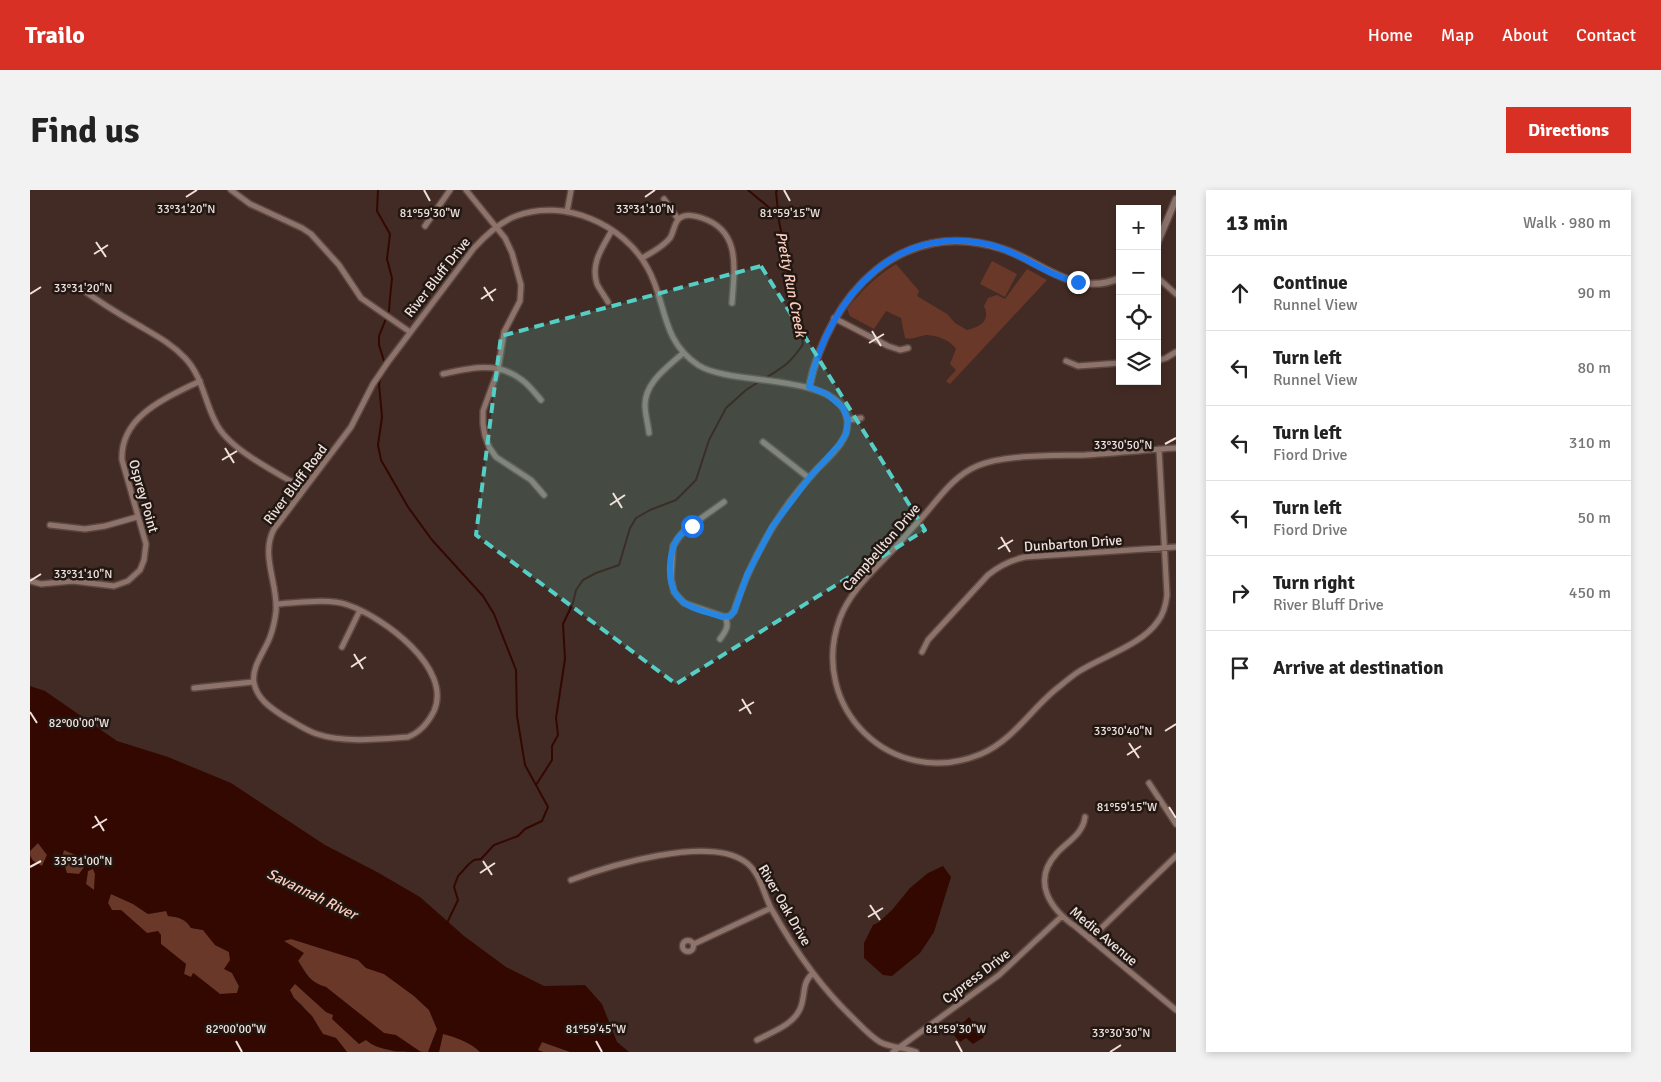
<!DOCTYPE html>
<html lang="en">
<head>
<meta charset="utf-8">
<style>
	:root { --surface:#fff; --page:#f2f2f2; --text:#222; --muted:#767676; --line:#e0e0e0; --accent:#d93025 }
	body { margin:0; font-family:Signika,sans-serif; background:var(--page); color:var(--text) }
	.controls { position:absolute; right:15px; top:15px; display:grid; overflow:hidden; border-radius:0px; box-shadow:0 2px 8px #0003 }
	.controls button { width:45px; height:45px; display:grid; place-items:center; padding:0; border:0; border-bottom:1px solid var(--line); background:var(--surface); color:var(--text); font:25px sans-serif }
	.stop { position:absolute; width:15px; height:15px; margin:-11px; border:4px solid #1a73e8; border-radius:50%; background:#fff }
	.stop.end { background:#1a73e8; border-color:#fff; box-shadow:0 1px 5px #0008 }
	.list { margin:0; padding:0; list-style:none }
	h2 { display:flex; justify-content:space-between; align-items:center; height:65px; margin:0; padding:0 20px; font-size:21px }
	h2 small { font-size:16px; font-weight:400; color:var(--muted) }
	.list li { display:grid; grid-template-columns:32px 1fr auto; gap:15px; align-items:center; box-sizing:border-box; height:75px; padding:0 20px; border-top:1px solid var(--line) }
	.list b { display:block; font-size:19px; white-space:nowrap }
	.list p { margin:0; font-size:16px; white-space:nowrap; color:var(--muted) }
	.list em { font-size:16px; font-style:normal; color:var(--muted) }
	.icon { flex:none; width:28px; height:28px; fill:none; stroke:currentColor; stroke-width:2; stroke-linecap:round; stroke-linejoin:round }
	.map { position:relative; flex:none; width:1146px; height:862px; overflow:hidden; border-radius:0px }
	header { display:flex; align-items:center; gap:30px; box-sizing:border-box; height:70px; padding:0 25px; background:var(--accent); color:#fff }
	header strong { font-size:24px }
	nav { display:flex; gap:28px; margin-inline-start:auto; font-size:18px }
	.intro { display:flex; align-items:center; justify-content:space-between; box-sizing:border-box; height:120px; padding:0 30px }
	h1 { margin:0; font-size:35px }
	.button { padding:12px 22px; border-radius:0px; background:var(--accent); color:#fff; font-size:18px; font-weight:700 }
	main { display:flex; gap:30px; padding:0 30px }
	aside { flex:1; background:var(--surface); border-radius:0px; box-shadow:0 2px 8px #0003 }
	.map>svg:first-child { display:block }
</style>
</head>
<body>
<header>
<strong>Trailo</strong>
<nav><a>Home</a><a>Map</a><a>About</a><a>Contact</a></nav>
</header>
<div class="intro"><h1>Find us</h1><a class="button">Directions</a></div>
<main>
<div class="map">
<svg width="1146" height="862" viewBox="0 0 1146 862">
	<rect width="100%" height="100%" fill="#422b24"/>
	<path fill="#6a3828" d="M962 71 987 84 975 107 950 94Z
		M866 74 889 101 887 106 917 124 925 133 937 140C950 137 961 131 954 116L958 108 967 105 975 109 997 79 1017 90 920 194 916 191 926 180 920 174 926 159C920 150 907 145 896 145 888 146 883 150 875 148L871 128 856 121 844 139 820 126 817 119C832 100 846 86 866 74Z
		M8 653 17 665 12 676C5 672 0 670 0 661Z
		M33 660 48 666 55 676 49 684 37 683 32 668Z
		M63 678 65 684 64 700 56 694 58 681Z
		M81 704 103 714 118 724 136 721 138 726C148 727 156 729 161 738L173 740 185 755 199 762 202 783 209 797 207 803 190 804 164 783 161 787 154 784 156 774 131 754V745L117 743 91 720H82L78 713Z
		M261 749 328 770 336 778 354 784 384 806 399 820 407 839 398 862 388 861 366 846 354 843 296 797C279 793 277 783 268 770 263 763 258 757 253 751Z
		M265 793 296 822 304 825 340 853 365 862H317L306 848 293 844 272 815 264 808 259 800Z
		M413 844C426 847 441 852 450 862H409Z
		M512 852 538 861 540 862H513L508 860Z"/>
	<path fill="#330800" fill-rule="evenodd" d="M0 496 15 501 87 551 138 567 201 593 295 655 347 682 390 707 434 746 476 777 514 796 555 795 572 814 587 852 599 862H540L512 852 508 860 513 862H450C441 853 426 847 413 844L409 862H398L407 839 399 820 384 806 354 784 336 778 328 770 261 749 254 751 274 763 268 771C276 784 281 793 296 797L354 843 366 845 391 862C375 862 349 862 336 850L329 854 302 829 303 825 296 822 265 794 260 800 264 808 282 826 293 844 306 848 317 862H0V666L3 671 12 676 17 665 8 653 0 661ZM34 660 48 666 55 676 49 684 37 683 32 668ZM63 679 65 684 64 700 56 694 58 681ZM81 704 103 714 118 724 136 721 138 726C148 727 156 729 161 738L173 740 185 755 199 762 200 770 194 779 202 783 209 796 207 803 190 804 163 783 161 787 154 784 156 774 131 754V745L128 741 117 743 91 720H82L78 713Z
		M913 676 921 687 904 742 890 763 862 786 853 785 834 768V753L843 735 849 732 862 720 880 698 898 683Z
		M939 827 954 847 943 854 936 848 930 852 922 843Z"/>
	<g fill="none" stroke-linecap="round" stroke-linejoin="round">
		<path stroke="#330800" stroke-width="2" d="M348 0 347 21 360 44 357 69 362 88 360 108 359 121 349 146V155L355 174
			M718 0 748 25
			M351 186 349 194 352 227 348 255 351 270 378 317 402 350 453 406 464 424 486 480 487 526 495 575 518 617 512 631 495 639 488 646 464 655 451 669 444 670 439 674 428 686 424 697 428 710 417 733
			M734 189C753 177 761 173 773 154L749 31 746 2 747 0
			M506 595 522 570V556L528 545 526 528 535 469 533 434 543 413 546 400 553 390 566 383 589 375 600 338 606 328 620 320 646 310 666 290 679 250 696 218 716 200 730 191"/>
		<g stroke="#5c4842" stroke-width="8">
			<path id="minor" d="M201 0 220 14 272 38 281 44 309 75 331 108 380 142
				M436 0 475 48 482 63 491 95 490 111 474 142 468 180 453 221V234L455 246 459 257 466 267 501 290 514 305
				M634 9 648 29
				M537 22 541 0
				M395 36 420 0
				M612 68C621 63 633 57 640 48 644 42 644 32 650 28 656 23 666 26 672 28 712 41 704 80 702 113
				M1127 87 1146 104
				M53 100C71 113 89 124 108 135 125 145 141 153 155 168 173 187 174 211 186 233 199 260 248 283 274 299
				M578 112C574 105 570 100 567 94 560 73 573 57 582 40
				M804 128 858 156 870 160 878 158
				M1036 171 1048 176 1090 173
				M1127 171 1136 168 1146 162
				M413 184C440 178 468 171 492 190 499 195 505 203 511 210
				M818 230 831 228
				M619 243C618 234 615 224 615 215 615 192 638 177 653 163
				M733 252 779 288
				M1129 259 1137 405C1136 414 1134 423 1128 431 1112 455 1073 466 1048 482 1042 486 1036 491 1030 496 1003 516 984 550 951 564 862 601 777 517 810 428 820 402 842 382 860 363 870 353 878 342 888 332 906 313 921 287 947 276 975 264 1024 266 1055 265 1085 263 1116 260 1146 258
				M694 312 656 339 649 347 643 356 641 388 644 402 654 413 695 427
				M20 335 55 339 75 336 107 327
				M0 391 11 394 43 391 84 396 98 391 110 380 114 370 116 354 92 270C90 226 136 208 170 191
				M246 414C266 413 300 408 318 415 353 427 423 478 404 521 398 533 391 542 378 547 351 549 313 553 287 544 275 540 264 532 253 526 241 518 227 509 224 493 221 477 235 461 240 447 243 439 245 430 246 421 248 393 230 365 244 339L321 237 343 194 358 172 444 58C456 45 470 32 486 26 534 8 593 34 617 77 637 111 630 150 668 175 702 197 810 182 817 229 821 249 800 266 787 279 749 320 721 368 704 421L700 426 695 427
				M690 449C695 442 700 436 695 427
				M312 457 330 420
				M892 462 898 450 958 385C969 376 981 370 995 367L1146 357
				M164 498 223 492
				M1119 593 1146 634
				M1055 627C1053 644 1037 652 1027 663 1001 691 1020 719 1046 737L1146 820
				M541 690C581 675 677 646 714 671 731 682 733 704 742 720 764 759 791 798 824 829 832 837 840 846 850 852 861 858 875 857 886 862
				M1060 749 1146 666
				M652.5 756a5.5 5.5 0 1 1 11 0a5.5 5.5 0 1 1-11 0Z
				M664 754 741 718
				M727 850C742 842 763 835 770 819 776 806 771 793 783 783
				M863 862 969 785 1032 726"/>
		</g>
		<g stroke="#5c4842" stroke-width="9">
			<path id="tertiary" d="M1127 54 1146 9
				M779 197C799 105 871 25 973 59 1013 72 1044 108 1090 88"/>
		</g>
		<use href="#minor" stroke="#8d736a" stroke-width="5"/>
		<use href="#tertiary" stroke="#8d736a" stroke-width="6"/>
	</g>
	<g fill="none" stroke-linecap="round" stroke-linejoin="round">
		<path stroke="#1a73e8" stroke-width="6" d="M662 336C655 340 647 346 644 355 638 372 637 399 652 411 662 420 679 422 692 427L700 426 704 422 717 385 742 337 779 288 809 255 816 244 818 230 813 218 797 204 779 197C798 111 863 31 961 55 992 63 1017 86 1048 92"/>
	</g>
	<path fill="#55cec5" fill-opacity="0.2" stroke="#55cec5" stroke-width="4" stroke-dasharray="10 6" stroke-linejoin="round" d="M731 76 895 340 646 494 446 345 471 146Z"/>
	<path fill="none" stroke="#f0e0db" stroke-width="2" d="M394 0 400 11M754 0 760 11M156 7 167 0M615 7 625 0M66 52 76 67M64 64 78 55M454 97 463 111M0 104 11 97M451 109 466 99M842 141 851 156M839 153 854 144M1135 254 1146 248M195 258 204 273M192 270 207 261M583 303 592 318M580 315 595 305M971 347 980 362M968 359 983 350M0 391 11 384M324 464 333 479M321 477 336 467M712 509 721 524M709 521 724 512M0 522 7 533M1135 541 1146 534M1099 553 1109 568M1097 565 1111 556M1139 617 1146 628M65 626 74 641M62 638 77 629M453 671 462 685M0 677 11 671M450 683 465 673M840 715 850 730M838 727 853 718M206 851 212 862M566 851 572 862M926 851 932 862M1080 862 1091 855"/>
	<g text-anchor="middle" stroke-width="5" stroke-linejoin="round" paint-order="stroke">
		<g font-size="14" fill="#f0e0db" stroke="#211713">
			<text transform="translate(407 87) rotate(-52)" y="5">River Bluff Drive</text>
			<text transform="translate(265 294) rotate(-53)" y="5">River Bluff Road</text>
			<text transform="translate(114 306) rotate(74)" y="5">Osprey Point</text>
			<text transform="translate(1043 353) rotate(-4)" y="5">Dunbarton Drive</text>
			<text transform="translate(851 357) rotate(-49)" y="5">Campbellton Drive</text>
			<text transform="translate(755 715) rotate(60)" y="5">River Oak Drive</text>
			<text transform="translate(1074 746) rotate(40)" y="5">Medie Avenue</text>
			<text transform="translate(946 786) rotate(-37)" y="5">Cypress Drive</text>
		</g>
		<g font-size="15" font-style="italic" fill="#fdccbc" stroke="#211713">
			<text transform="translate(761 94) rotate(79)" y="5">Pretty Run Creek</text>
			<text transform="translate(282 704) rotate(26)" y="5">Savannah River</text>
		</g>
	</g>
	<g font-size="12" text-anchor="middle" fill="#f0e0db" stroke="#211713" stroke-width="5" stroke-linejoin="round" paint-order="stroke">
		<text x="156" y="23">33°31'20"N</text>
		<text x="615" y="23">33°31'10"N</text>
		<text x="400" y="27">81°59'30"W</text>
		<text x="760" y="27">81°59'15"W</text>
		<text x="53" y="102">33°31'20"N</text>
		<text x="1093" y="259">33°30'50"N</text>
		<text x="53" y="388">33°31'10"N</text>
		<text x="49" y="537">82°00'00"W</text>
		<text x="1093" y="545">33°30'40"N</text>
		<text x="1097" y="621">81°59'15"W</text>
		<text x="53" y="675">33°31'00"N</text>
		<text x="206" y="843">82°00'00"W</text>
		<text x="566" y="843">81°59'45"W</text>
		<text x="926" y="843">81°59'30"W</text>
		<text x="1091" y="847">33°30'30"N</text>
	</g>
</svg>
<div class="controls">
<button>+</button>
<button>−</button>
<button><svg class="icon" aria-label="locate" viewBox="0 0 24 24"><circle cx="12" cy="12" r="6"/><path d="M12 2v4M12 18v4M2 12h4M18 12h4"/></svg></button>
<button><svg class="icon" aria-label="layers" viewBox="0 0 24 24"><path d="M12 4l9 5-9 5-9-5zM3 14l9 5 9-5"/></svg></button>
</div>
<div class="stop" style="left:662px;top:336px"></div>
<div class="stop end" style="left:1048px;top:92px"></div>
</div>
<aside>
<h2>13 min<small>Walk · 980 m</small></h2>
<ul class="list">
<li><svg class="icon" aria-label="ahead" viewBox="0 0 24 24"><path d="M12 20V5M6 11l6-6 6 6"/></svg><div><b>Continue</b><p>Runnel View</p></div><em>90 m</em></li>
<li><svg class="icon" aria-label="left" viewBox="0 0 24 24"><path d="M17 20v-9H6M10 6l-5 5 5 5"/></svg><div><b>Turn left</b><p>Runnel View</p></div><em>80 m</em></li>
<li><svg class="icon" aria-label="left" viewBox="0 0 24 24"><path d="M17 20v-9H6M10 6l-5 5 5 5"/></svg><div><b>Turn left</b><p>Fiord Drive</p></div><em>310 m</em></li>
<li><svg class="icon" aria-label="left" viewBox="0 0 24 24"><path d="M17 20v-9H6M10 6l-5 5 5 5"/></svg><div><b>Turn left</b><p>Fiord Drive</p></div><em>50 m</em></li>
<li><svg class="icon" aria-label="right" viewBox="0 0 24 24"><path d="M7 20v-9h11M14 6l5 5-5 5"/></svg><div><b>Turn right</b><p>River Bluff Drive</p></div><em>450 m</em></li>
<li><svg class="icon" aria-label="arrive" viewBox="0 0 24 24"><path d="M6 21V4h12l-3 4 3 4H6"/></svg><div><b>Arrive at destination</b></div></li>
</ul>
</aside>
</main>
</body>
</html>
